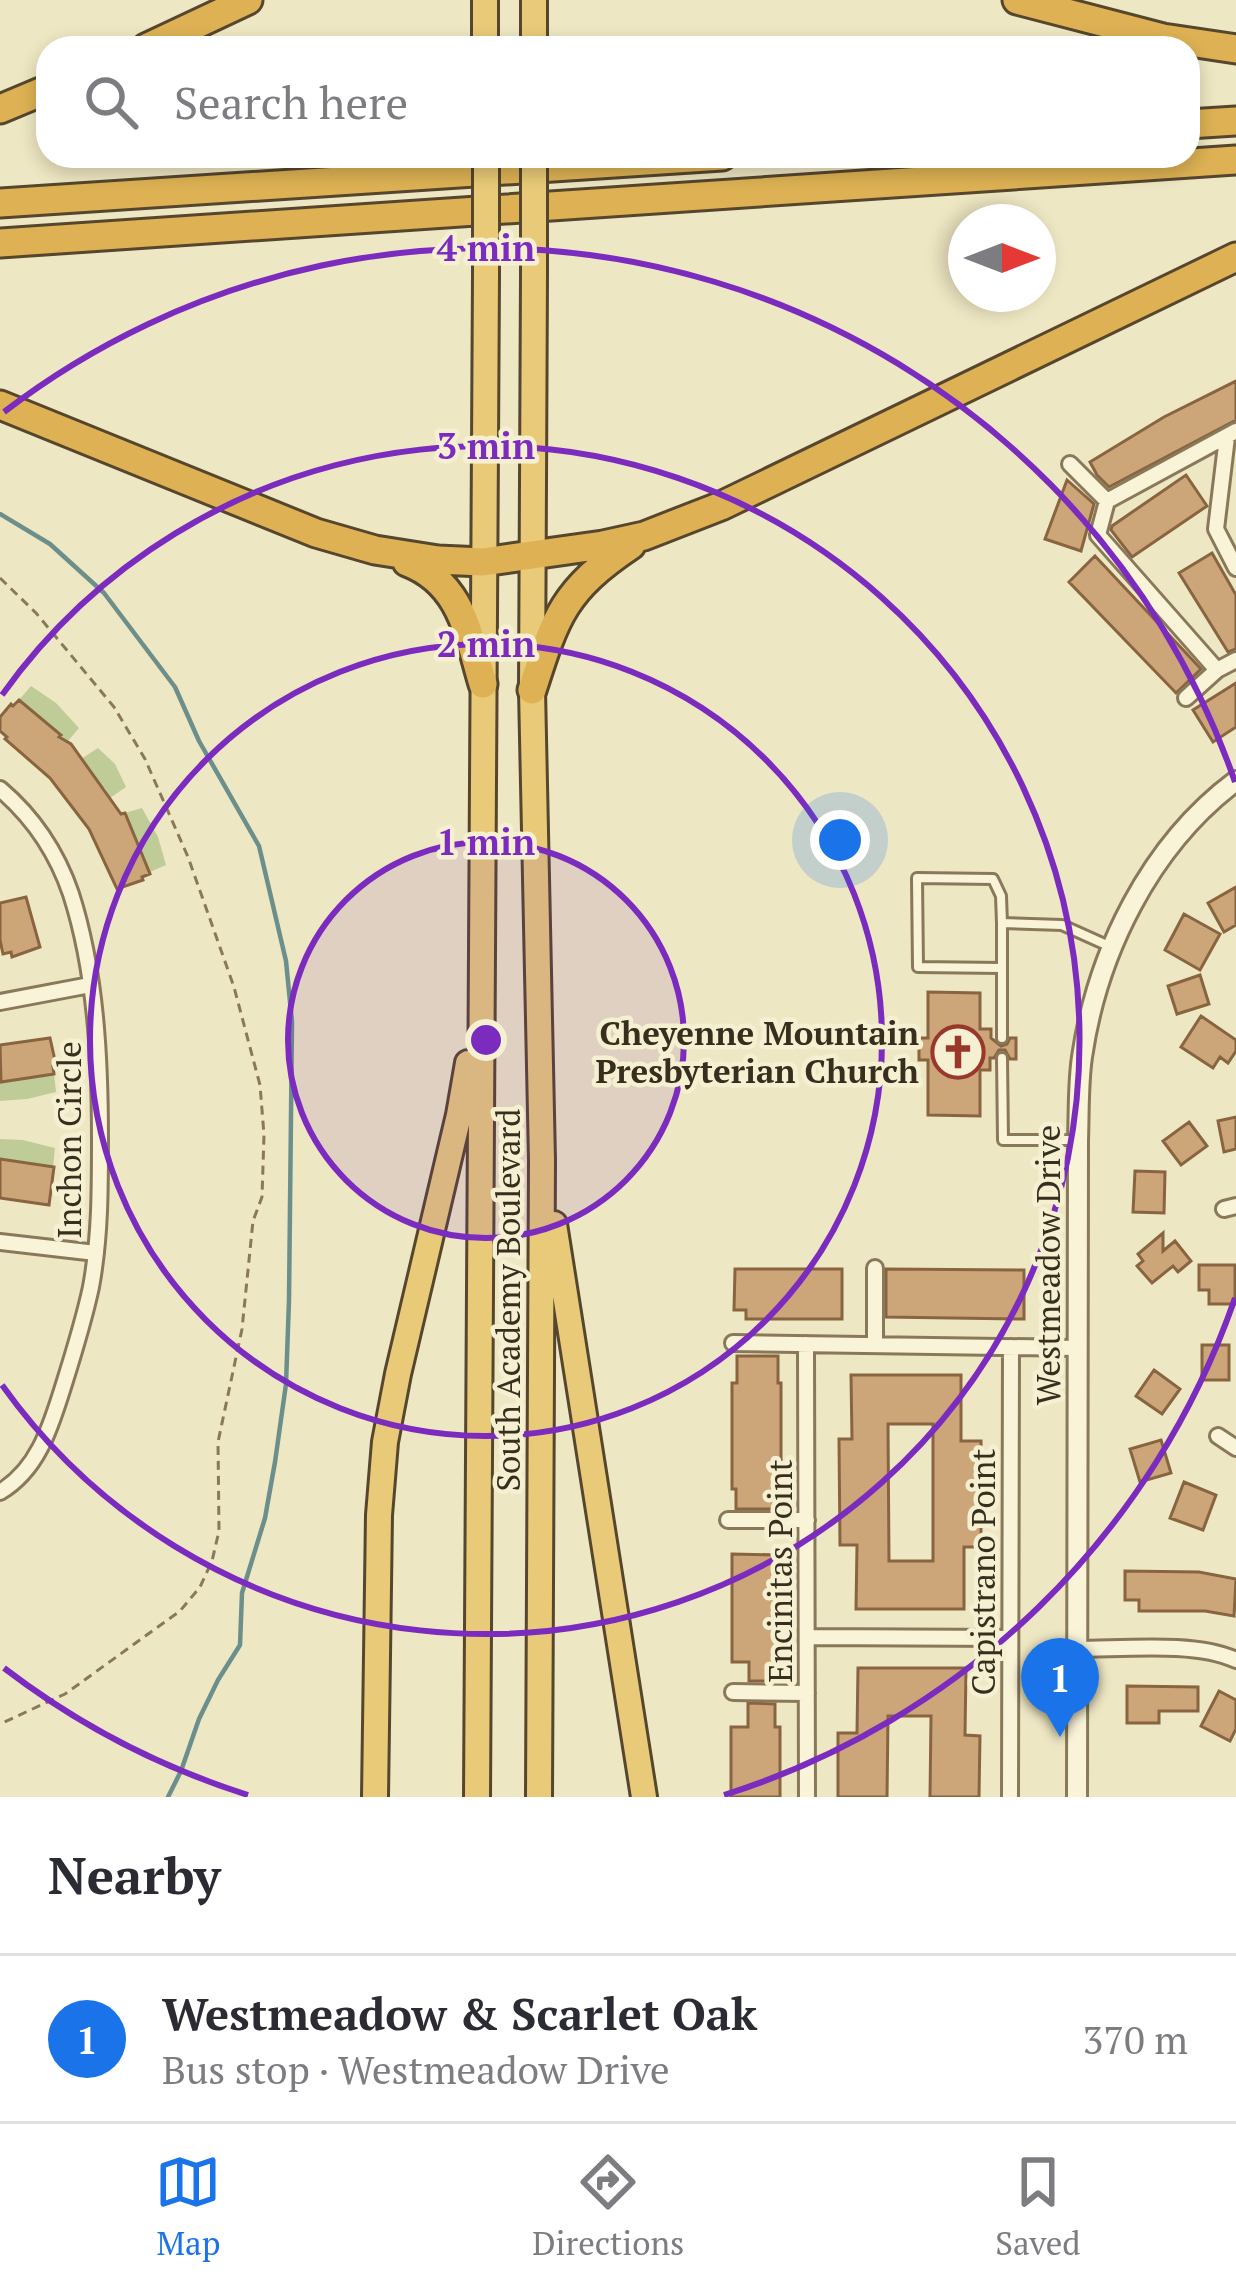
<!DOCTYPE html>
<html lang="en">
<head>
<meta charset="utf-8">
<style>
	:root { --surface:#fff; --page:#f2f2f3; --text:#2b2b33; --muted:#7c7c81; --line:#e1e1e2; --accent:#1a73e8 }
	body { margin:0; font-family:"PT Serif",serif; background:var(--page); color:var(--text) }
	.compass { position:absolute; left:948px; top:204px; width:108px; height:108px; border-radius:50%; background:var(--surface); box-shadow:0 6px 18px #0003; rotate:90deg }
	.you { position:absolute; left:840px; top:840px; width:42px; height:42px; margin:-30px; border:9px solid #fff; border-radius:50%; background:#1a73e8; box-shadow:0 0 0 18px #1a73e833 }
	.badge { display:grid; place-items:center; width:78px; height:78px; border-radius:50%; background:var(--accent); color:#fff; font-size:39px; font-weight:700 }
	.pin { position:absolute; translate:-50% -99px; filter:drop-shadow(0 3px 6px #0008) }
	.pin::after { content:''; position:absolute; top:63px; width:42px; height:36px; background:inherit; clip-path:polygon(0 0,100% 0,50% 100%) }
	.list { margin:0; padding:0; list-style:none }
	h2 { display:flex; justify-content:space-between; align-items:center; height:156px; margin:0; padding:0 48px; font-size:51px }
	h2 small { font-size:39px; font-weight:400; color:var(--muted) }
	.list li { display:grid; grid-template-columns:78px 1fr auto; gap:36px; align-items:center; box-sizing:border-box; height:168px; padding:0 48px; border-top:3px solid var(--line) }
	.list b { display:block; font-size:45px; white-space:nowrap }
	.list p { margin:0; font-size:39px; white-space:nowrap; color:var(--muted) }
	.list em { font-size:39px; font-style:normal; color:var(--muted) }
	.icon { flex:none; width:66px; height:66px; fill:none; stroke:currentColor; stroke-width:2; stroke-linecap:round; stroke-linejoin:round }
	.map { position:relative; flex:none; width:1236px; height:1797px; overflow:hidden }
	.search { position:absolute; background:var(--surface); box-shadow:0 6px 18px #0003; left:36px; right:36px; top:36px; height:132px; display:flex; align-items:center; gap:30px; box-sizing:border-box; padding:0 42px; border-radius:36px; color:var(--muted); font-size:45px }
	.sheet { height:324px; background:var(--surface) }
	nav { display:flex; justify-content:space-around; align-items:center; box-sizing:border-box; height:168px; border-top:3px solid var(--line); background:var(--surface); font-size:33px; color:var(--muted) }
	nav a { display:grid; justify-items:center; gap:6px }
	nav .on { color:var(--accent) }
	.map>svg:first-child { display:block }
</style>
</head>
<body>
<div class="map">
<svg width="1236" height="1797" viewBox="0 0 1236 1797">
	<rect width="100%" height="100%" fill="#eee7c3"/>
	<path fill="#bfcc97" d="M31 686 56 703 79 728 67 742 56 730 29 712 31 709 19 700Z
		M98 748 115 764 126 787 110 798 105 788 100 786 81 759Z
		M142 808 158 837 166 865 150 872 139 844 134 845 125 813Z
		M54 1074 56 1092 27 1099 0 1101V1082Z
		M0 1139 23 1140 55 1148 53 1167 0 1159Z"/>
	<g fill="none" stroke-linecap="round" stroke-linejoin="round">
		<path stroke="#6c8f8b" stroke-width="4.5" d="M0 514 50 544 104 593 175 687 199 741 259 846 286 961 292 1022 289 1300 286 1384 275 1462 265 1518 242 1593 240 1645 218 1680 199 1719 181 1771 168 1797"/>
	</g>
	<path fill="#cca679" stroke="#886540" stroke-width="3" fill-rule="evenodd" d="M1236 381V420L1109 487 1097 475 1090 462 1164 417Z
		M1186 475 1207 506 1132 557 1111 530 1112 526Z
		M1067 480 1094 504 1081 551 1045 539Z
		M1212 553 1236 595V649L1228 652 1179 573Z
		M1095 556 1201 669 1176 693 1069 582Z
		M1236 683V727L1213 742 1193 710Z
		M19 700 61 735 59 737 71 744 121 814 125 813 150 874 142 877 143 880 117 889 89 829 50 778 5 739 7 737 0 731V717L11 704 13 706Z
		M1236 887V925L1224 932 1208 903Z
		M26 897 40 947 12 957 11 952 3 954 0 940V903Z
		M1184 914 1220 934 1200 970 1165 950Z
		M1200 975 1209 1004 1177 1014 1168 986Z
		M928 992 980 993V1029H991V1038L1001 1046 1007 1044 1010 1038H1016V1059H1010L1005 1050H999L994 1058H990V1070H980V1116L928 1115V1060H919V1038H928Z
		M1201 1016 1236 1040V1051L1228 1063 1220 1057 1213 1068 1181 1047Z
		M50 1038 56 1065 53 1066 54 1074 1 1082 0 1045Z
		M1236 1117V1149L1224 1152 1218 1121Z
		M1189 1122 1207 1146 1181 1165 1163 1141Z
		M0 1159 54 1167 49 1205 0 1198Z
		M1135 1171 1165 1172 1164 1213 1133 1212Z
		M1163 1233V1251L1175 1241 1191 1261 1178 1272 1173 1266 1152 1283 1137 1266 1143 1261 1138 1254Z
		M1199 1265H1235V1304H1209V1290H1199Z
		M735 1269H842V1319H746V1310H734Z
		M886 1269 1024 1270V1319L886 1317Z
		M1202 1345H1229V1380H1202Z
		M737 1356H778V1383H781V1489H775V1509H736V1489H732V1383H737Z
		M1154 1370 1180 1389 1162 1414 1136 1396Z
		M851 1375H961V1441H981V1547H964V1609H856L857 1545H840L839 1439H852ZM888 1424H933V1561H889Z
		M1161 1440 1171 1473 1140 1482 1130 1449Z
		M1184 1482 1216 1495 1203 1530 1170 1518Z
		M732 1554 780 1555 779 1662H776V1681H749V1662H732Z
		M1125 1571 1199 1572 1236 1579 1234 1616 1205 1611H1139V1600H1125Z
		M858 1668H966L965 1735 980 1736 979 1797H930L931 1716H888L887 1797H838V1733H857Z
		M1127 1686 1198 1687V1711H1159V1723H1127Z
		M1219 1691 1236 1700V1729L1230 1741 1201 1726Z
		M748 1703 775 1704V1727H780V1797H731V1727H748Z"/>
	<g fill="none" stroke-linecap="round" stroke-linejoin="round">
		<g stroke="#89795a" stroke-width="14">
			<path id="service" d="M1002 923 1001 896 993 879 917 878 918 967 1002 968
				M1002 1038V923L1062 925 1111 947
				M1002 1058 1003 1140H1076"/>
		</g>
		<g stroke="#89795a" stroke-width="20">
			<path id="minor" d="M1227 437 1216 529 1236 568
				M1070 464 1107 501
				M1217 670 1098 535 1107 501 1236 431
				M1186 698 1217 670 1236 660
				M0 789C33 817 57 853 71 894 96 972 100 1059 100 1140 100 1190 100 1238 91 1287 84 1320 74 1352 64 1384 51 1425 39 1469 0 1492
				M0 1002 90 985
				M1224 1209 1236 1206
				M0 1242 96 1253
				M875 1268V1345
				M733 1343 1078 1348
				M806 1344 807 1797
				M1218 1436 1236 1448
				M728 1520H807
				M807 1637 1009 1638
				M1077 1649C1122 1649 1196 1641 1236 1660
				M733 1692 807 1693
				M1010 1797 1011 1347"/>
		</g>
		<g stroke="#89795a" stroke-width="24">
			<path id="tertiary" d="M1077 1797 1078 1140C1079 1113 1078 1084 1082 1057 1097 953 1150 845 1236 781"/>
		</g>
		<g stroke="#56462e" stroke-width="30">
			<path id="trunk" d="M485 0V48
				M534 48V0
				M534 274 532 690 542 1160 539 1797
				M554 1224 644 1797
				M375 1797 379 1515 385 1442 398 1374 459 1115 468 1063
				M477 1797 486 275"/>
		</g>
		<g stroke="#56462e" stroke-width="33">
			<path id="motorway" d="M1017 0 1163 38 1236 49
				M146 48 248 0
				M0 109 48 89
				M1188 124 1236 121
				M0 203 722 156
				M0 243 1236 160
				M0 405 316 533 375 550 438 560 483 562 603 545 644 536 721 506 1236 257
				M407 562C462 583 468 634 483 684
				M532 690C556 615 564 590 631 545"/>
		</g>
		<path stroke="#89795a" stroke-width="3" stroke-dasharray="9 6" stroke-linecap="butt" d="M0 578 36 613 114 707 145 759 188 857 234 987 260 1085 264 1135 262 1197 253 1221 242 1329 218 1442 219 1531 212 1561 200 1587 180 1611 65 1694 0 1724"/>
		<use href="#service" stroke="#f9f3d7" stroke-width="8"/>
		<use href="#minor" stroke="#f9f3d7" stroke-width="14"/>
		<use href="#tertiary" stroke="#f9f3d7" stroke-width="18"/>
		<use href="#trunk" stroke="#e8ca78" stroke-width="24"/>
		<use href="#motorway" stroke="#deb254" stroke-width="27"/>
		<g stroke="#56462e" stroke-width="30" stroke-linecap="butt">
			<path id="trunk-bridge" d="M486 156V275
				M534 156V274"/>
		</g>
		<use href="#trunk-bridge" stroke="#e8ca78" stroke-width="24"/>
	</g>
	<circle cx="486" cy="1040" r="198" fill="#7b2cbf" fill-opacity=".12"/>
	<g fill="none" stroke="#7b2cbf" stroke-width="6">
		<circle cx="486" cy="1040" r="198"/>
		<circle cx="486" cy="1040" r="396"/>
		<path d="M2 695A594 594 0 1 1 2 1385"/>
		<path d="M1235 1298A792 792 0 0 1 724 1795M248 1795A792 792 0 0 1 4 1668M4 412A792 792 0 0 1 1235 782"/>
	</g>
	<defs>
		<g id="church-ring" transform="scale(2.7)"><circle r="9.5" fill="#f6f0d3" stroke="#98372a" stroke-width="1.5"/><path d="M-1.2-6h2.4v3.5h3.3v2.4h-3.3V6h-2.4V-.1h-3.3v-2.4h3.3Z" fill="#98372a"/></g>
	</defs>
	<g fill-rule="evenodd">
		<use href="#church-ring" x="958" y="1052"/>
	</g>
	<g text-anchor="middle" stroke-width="9" stroke-linejoin="round" paint-order="stroke">
		<g font-size="33" font-weight="bold" fill="#382e1e" stroke="#f6f0d3" text-anchor="end">
			<text x="919" y="1045">Cheyenne Mountain<tspan x="919" dy="38">Presbyterian Church</tspan></text>
		</g>
		<g font-size="33" fill="#382e1e" stroke="#f6f0d3">
			<text transform="translate(69 1140) rotate(-90)" y="12">Inchon Circle</text>
			<text transform="translate(1048 1265) rotate(-90)" y="12">Westmeadow Drive</text>
			<text transform="translate(508 1300) rotate(-90)" y="12">South Academy Boulevard</text>
			<text transform="translate(780 1571) rotate(-90)" y="12">Encinitas Point</text>
			<text transform="translate(983 1572) rotate(-90)" y="12">Capistrano Point</text>
		</g>
	</g>
	<circle cx="486" cy="1040" r="18" fill="#7b2cbf" stroke="#f6f0d3" stroke-width="6"/>
	<g font-size="36" text-anchor="middle" font-weight="bold" fill="#7b2cbf" stroke="#f6f0d3" stroke-width="9" stroke-linejoin="round" paint-order="stroke">
		<text x="486" y="261">4 min</text>
		<text x="486" y="459">3 min</text>
		<text x="486" y="657">2 min</text>
		<text x="486" y="855">1 min</text>
	</g>
</svg>
<svg class="compass" viewBox="-18 -18 36 36"><path d="M0-13l5 13h-10z" fill="#e53935"/><path d="M0 13l5-13h-10z" fill="#7c7c81"/></svg>
<div class="you"></div>
<div class="pin badge" style="left:1060px;top:1737px">1</div>
<div class="search"><svg class="icon" aria-label="search" viewBox="0 0 24 24"><circle cx="10" cy="10" r="6"/><path d="M15 15l6 6"/></svg>Search here</div>
</div>
<section class="sheet">
<h2>Nearby<small></small></h2>
<ul class="list">
<li><span class="badge">1</span><div><b>Westmeadow &amp; Scarlet Oak</b><p>Bus stop · Westmeadow Drive</p></div><em>370 m</em></li>
</ul>
</section>
<nav>
<a class="on"><svg class="icon" aria-label="map" viewBox="0 0 24 24"><path d="M3 6l6-2 6 2 6-2v14l-6 2-6-2-6 2zM9 4v14M15 6v14"/></svg>Map</a>
<a><svg class="icon" aria-label="directions" viewBox="0 0 24 24"><path d="M12 3l9 9-9 9-9-9zM9 14v-3h6M13 9l2 2-2 2"/></svg>Directions</a>
<a><svg class="icon" aria-label="saved" viewBox="0 0 24 24"><path d="M7 4h10v16l-5-4-5 4z"/></svg>Saved</a>
</nav>
</body>
</html>
